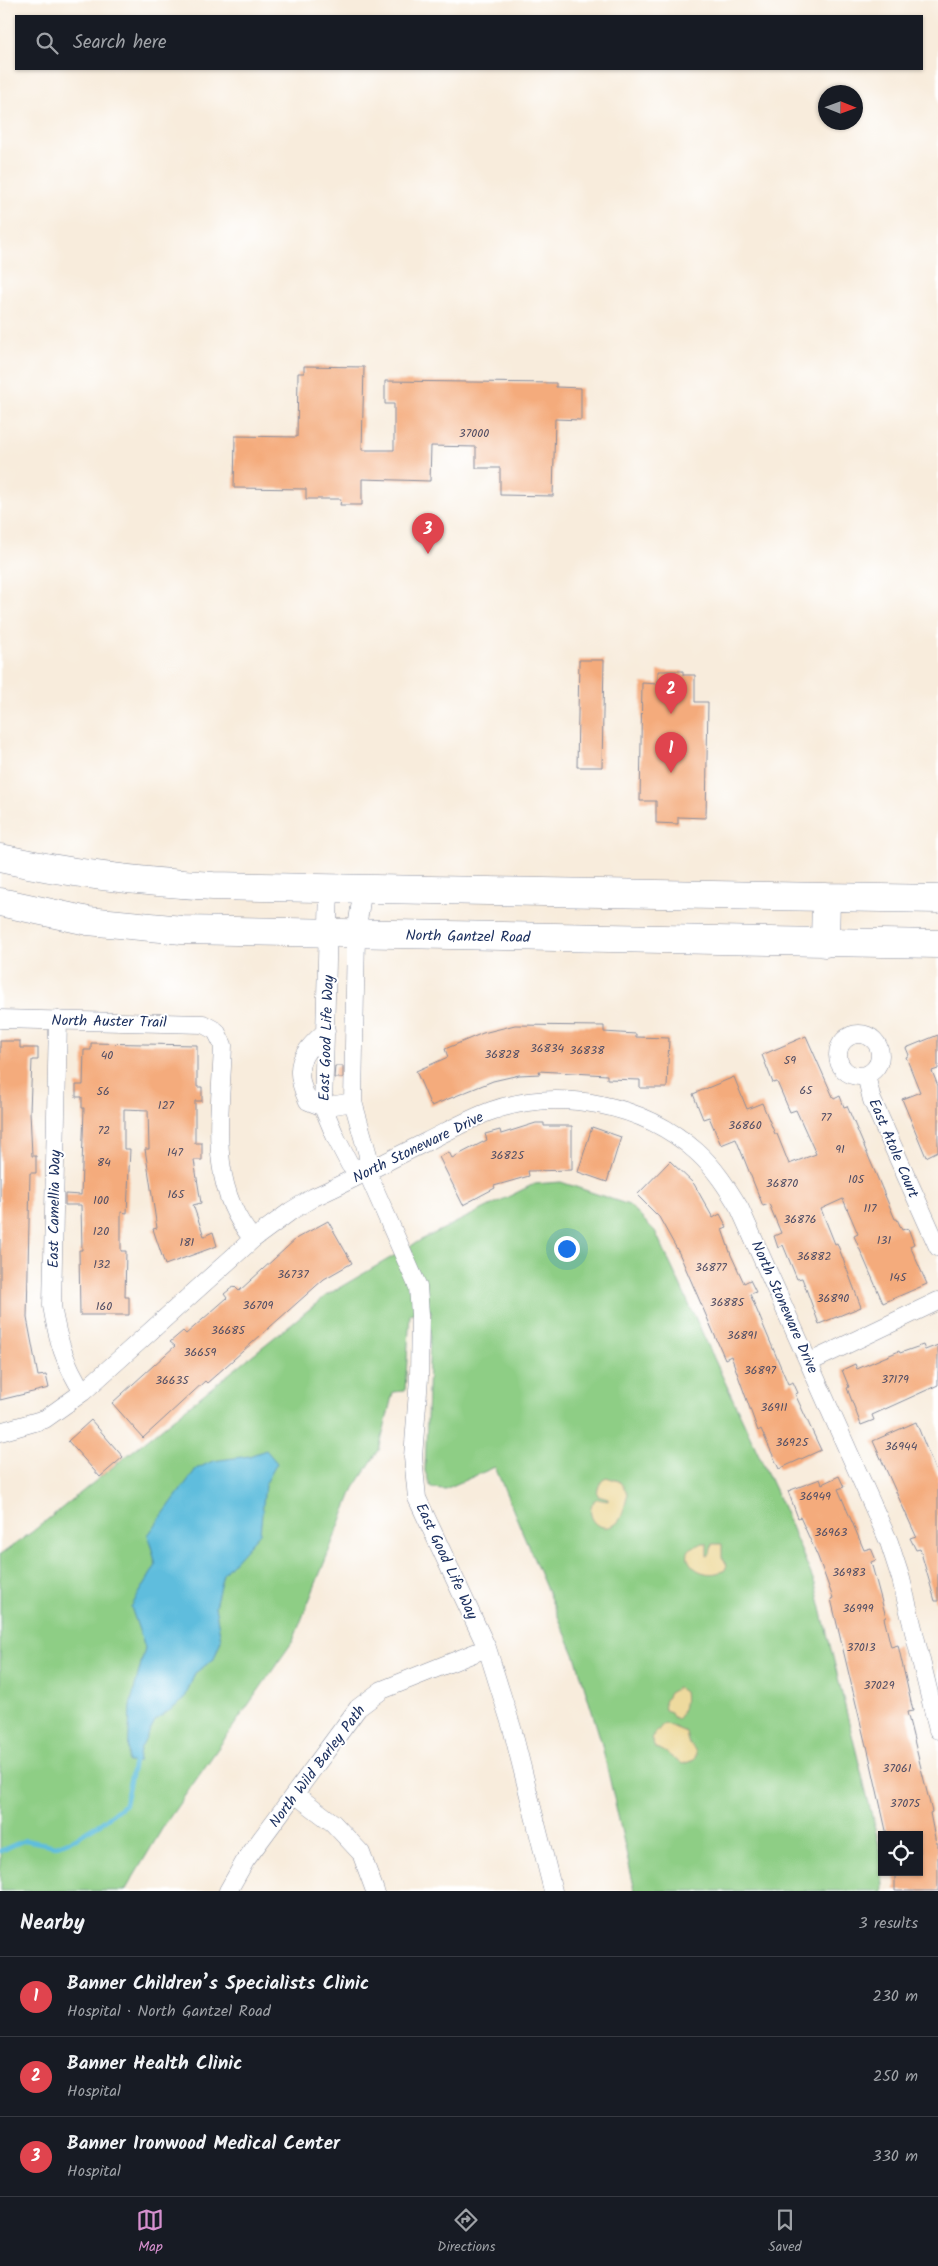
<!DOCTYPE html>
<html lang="en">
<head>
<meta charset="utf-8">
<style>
	:root { --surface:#171b24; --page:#242831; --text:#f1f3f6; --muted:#9ea1a6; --line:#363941; --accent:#d690ce }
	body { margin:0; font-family:Kalam,sans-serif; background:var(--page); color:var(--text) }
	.controls { position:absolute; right:15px; bottom:15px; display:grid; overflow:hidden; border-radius:0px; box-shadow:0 1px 4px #0004 }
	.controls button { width:45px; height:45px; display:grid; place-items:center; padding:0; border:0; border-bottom:1px solid var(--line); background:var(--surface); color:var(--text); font:25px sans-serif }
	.compass { position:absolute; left:818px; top:85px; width:45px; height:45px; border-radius:50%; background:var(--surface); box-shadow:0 1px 4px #0004; rotate:91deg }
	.you { position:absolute; left:566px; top:1248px; width:18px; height:18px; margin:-12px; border:4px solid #fff; border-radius:50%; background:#1a73e8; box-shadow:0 0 0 8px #1a73e833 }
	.badge { display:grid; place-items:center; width:32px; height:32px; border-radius:50%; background:var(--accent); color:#fff; font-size:16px; font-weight:700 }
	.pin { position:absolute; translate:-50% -41px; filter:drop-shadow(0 1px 2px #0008) }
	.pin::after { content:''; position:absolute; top:26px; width:18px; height:15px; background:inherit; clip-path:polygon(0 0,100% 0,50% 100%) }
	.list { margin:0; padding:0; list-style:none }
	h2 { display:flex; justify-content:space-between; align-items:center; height:65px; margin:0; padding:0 20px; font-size:21px }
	h2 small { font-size:16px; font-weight:400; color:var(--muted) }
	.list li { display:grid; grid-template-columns:32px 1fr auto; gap:15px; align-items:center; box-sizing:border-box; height:80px; padding:0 20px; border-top:1px solid var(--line) }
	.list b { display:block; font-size:19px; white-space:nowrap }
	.list p { margin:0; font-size:16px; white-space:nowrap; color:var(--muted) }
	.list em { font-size:16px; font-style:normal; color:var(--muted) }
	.icon { flex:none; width:28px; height:28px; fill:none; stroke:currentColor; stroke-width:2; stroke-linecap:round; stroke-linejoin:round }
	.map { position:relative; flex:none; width:938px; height:1891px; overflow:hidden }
	.search { position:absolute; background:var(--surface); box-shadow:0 1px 4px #0004; left:15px; right:15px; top:15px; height:55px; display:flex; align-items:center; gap:12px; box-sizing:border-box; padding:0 18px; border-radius:0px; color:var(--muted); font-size:19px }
	.sheet { height:305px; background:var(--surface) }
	nav { display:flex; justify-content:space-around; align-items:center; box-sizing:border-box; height:70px; border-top:1px solid var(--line); background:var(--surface); font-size:14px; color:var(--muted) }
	nav a { display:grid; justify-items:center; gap:2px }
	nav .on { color:var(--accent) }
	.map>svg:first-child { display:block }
</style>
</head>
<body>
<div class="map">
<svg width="938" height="1891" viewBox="0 0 938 1891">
	<rect width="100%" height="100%" fill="#fff"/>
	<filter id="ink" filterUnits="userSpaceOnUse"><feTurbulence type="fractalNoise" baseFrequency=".02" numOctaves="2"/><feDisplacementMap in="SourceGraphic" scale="10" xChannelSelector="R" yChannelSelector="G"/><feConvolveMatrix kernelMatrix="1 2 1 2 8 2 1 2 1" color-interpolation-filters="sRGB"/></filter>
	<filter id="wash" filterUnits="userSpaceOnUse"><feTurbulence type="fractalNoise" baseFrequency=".0096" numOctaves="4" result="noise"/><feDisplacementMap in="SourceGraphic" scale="20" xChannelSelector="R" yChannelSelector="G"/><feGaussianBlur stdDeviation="1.12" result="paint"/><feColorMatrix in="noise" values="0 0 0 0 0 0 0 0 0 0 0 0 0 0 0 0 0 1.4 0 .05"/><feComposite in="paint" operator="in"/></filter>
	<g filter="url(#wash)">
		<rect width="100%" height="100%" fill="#f8ecdc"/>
		<path fill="#8ece85" stroke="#547e72" d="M561 1182 629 1205 655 1231 782 1505 815 1584 882 1857 883 1891H635L601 1741 576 1659 495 1467 445 1489 431 1488 425 1471 431 1310 410 1314 405 1391 393 1392 379 1450 354 1488 293 1641 165 1824 125 1891H0V1555L32 1532 327 1295 421 1240 534 1184Z"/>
		<path fill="#eeda9e" stroke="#84847e" d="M606 1477 619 1481 628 1493C626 1501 623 1518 617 1523 597 1538 581 1509 597 1499L608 1501V1499L598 1496C596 1489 600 1482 606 1477Z
			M702 1543H707V1556L710 1554 712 1544H722V1557L727 1565 725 1570C700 1583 679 1558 691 1548 694 1546 699 1546 702 1543Z
			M678 1688 684 1692C686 1699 683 1716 677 1719L673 1717 671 1712 665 1710 664 1702 669 1693Z
			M664 1723 686 1732 688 1742 695 1750 696 1755 694 1760 683 1764C670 1759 669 1751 655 1748L651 1739Z"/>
		<path fill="#5ebddd" stroke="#3c769e" d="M266 1450 277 1463 265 1485 260 1533 223 1574 215 1606 221 1640 214 1659 195 1673 184 1700 155 1721 140 1750 138 1762H128L130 1706 145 1648 131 1607 156 1565 148 1535 196 1469 213 1461 249 1456Z"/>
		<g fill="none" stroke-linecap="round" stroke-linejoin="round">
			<path stroke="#5ebddd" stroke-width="4.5" d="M0 1851 25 1840 56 1846 76 1838 101 1823 125 1804 134 1762"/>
		</g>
		<g id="blocks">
			<path fill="#f4ab7b" d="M304 366 364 367 362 450H394V404H385V381L556 383V387L581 388V420L555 419 553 496 500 495V468H476V447L431 446 430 481 362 479V505H340L341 499H306V489L234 488 235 436 297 437 298 373H304Z
				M579 660H604L602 767H577Z
				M658 671H683V675H695V702H708L706 818 678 817V824L656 823V801H640L642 683 658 684Z
				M515 1025 604 1026V1032L636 1034V1037L669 1038 667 1088H640V1080L607 1079V1075L539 1071 540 1074 519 1075 493 1081 431 1106 416 1071 448 1057 445 1049 483 1033Z
				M938 1035V1069L932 1071 938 1086V1151L926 1157 902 1099 920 1092 906 1057 909 1055 906 1048Z
				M806 1036 834 1099 840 1096 844 1107 847 1106 895 1219H897L902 1230 908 1228 914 1244 910 1246 927 1284 883 1303 854 1236 858 1234 843 1199 821 1209 835 1244 837 1243 861 1307 819 1324 802 1278 797 1279 783 1245 778 1248 774 1236 781 1233 769 1204 763 1206 736 1139 721 1145 709 1117 703 1119 693 1094 734 1077 747 1109 762 1103 775 1134H777L789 1164 816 1154 796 1110 790 1112 777 1082 773 1083 762 1055Z
				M0 1041H20V1048H38V1060H32L30 1111 32 1156H36V1173H30L27 1318 38 1376 46 1375 49 1388 0 1400Z
				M91 1043 197 1045V1087H202V1101H195V1143H202V1160H194L201 1203 193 1205 204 1236 213 1232 217 1246 165 1265 153 1229 157 1228 145 1149H149L148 1110 124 1109V1149H130L127 1213 121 1212V1251H126L125 1297H129V1315H80L79 1250H82L81 1205H65V1194L81 1195 84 1108H82V1097H76V1085H83L84 1050H91Z
				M335 1066H343V1078H334Z
				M536 1123H544V1126H572V1170L528 1171 529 1176 494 1186 495 1188 463 1205 439 1157 449 1152 452 1158 487 1140 485 1134 500 1130 501 1134Z
				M592 1127 621 1137 607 1182 578 1172Z
				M670 1161 694 1184 713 1218 720 1214 727 1227 722 1229 731 1255 744 1283 750 1280 756 1292 750 1294 788 1384 793 1382 798 1393 795 1394 821 1450 779 1469 761 1429 758 1431 731 1356 725 1359 679 1253 659 1217 637 1195Z
				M328 1221 352 1263 324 1279 207 1383 205 1381 143 1438 112 1403 175 1346 170 1342 183 1331 186 1334 227 1298 224 1294 234 1286 239 1291 297 1238Z
				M923 1345 925 1350 938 1345V1385L872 1415 874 1420 861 1425 847 1388 849 1387 842 1370 855 1364 857 1369 899 1351 900 1353Z
				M91 1420 123 1457 100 1477 68 1441Z
				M916 1422 938 1477V1601H935L920 1549 916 1550 910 1538 916 1536 873 1441Z
				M839 1476 844 1487 838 1489 864 1550 871 1548 876 1560 871 1562 886 1617 884 1618 891 1647 898 1645 913 1711 907 1712 932 1812 930 1813 936 1843H938V1891H895V1872H919V1835H887L867 1746H866L831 1599 833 1598 818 1557 800 1517 798 1518 788 1491 820 1479 822 1484Z"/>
		</g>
	</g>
	<g filter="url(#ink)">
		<use href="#blocks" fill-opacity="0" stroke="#8a8e9d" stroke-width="1"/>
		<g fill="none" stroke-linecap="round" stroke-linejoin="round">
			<g stroke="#8a8e9d" stroke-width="19">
				<path id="street" d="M329 888 323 1107 336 1138 350 1165 367 1172
					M363 888 356 934 353 1102 368 1155 367 1172 418 1287 420 1314 419 1378 413 1457 417 1498 487 1648 512 1728 553 1891
					M0 1019 203 1024 216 1031 223 1045C221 1112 206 1185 253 1239
					M58 1020 52 1306C58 1341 64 1362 83 1392
					M326 1031C300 1054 292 1068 308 1101L323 1107 353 1102
					M838 1055a21 21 0 1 1 42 0a21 21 0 1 1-42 0Z
					M866 1075 872 1100 938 1247
					M810 1362 938 1301
					M0 1432 45 1419 83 1392 253 1239 291 1211 314 1197C352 1180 389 1160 426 1142 448 1131 469 1119 491 1111 559 1087 644 1104 697 1152 715 1168 728 1189 740 1209L889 1542 901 1579 938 1730
					M296 1795 333 1823 361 1853 375 1891
					M228 1891 245 1861 358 1708 382 1690 487 1648"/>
			</g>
			<g stroke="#8a8e9d" stroke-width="29">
				<path id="primary" d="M0 858C71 874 141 882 213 886L938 899
					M0 902 88 921 182 930 938 944
					M825 943 826 897"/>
			</g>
			<use href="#street" stroke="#fff" stroke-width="18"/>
			<use href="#primary" stroke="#fff" stroke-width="28"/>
		</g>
	</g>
	<g text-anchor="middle" stroke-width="4" stroke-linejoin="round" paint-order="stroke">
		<g font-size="12" fill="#514e65">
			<text x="474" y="437">37000</text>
			<text x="547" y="1052">36834</text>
			<text x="587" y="1054">36838</text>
			<text x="502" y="1058">36828</text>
			<text x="107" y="1059">40</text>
			<text x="790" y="1064">59</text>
			<text x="806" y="1094">65</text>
			<text x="103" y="1095">56</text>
			<text x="166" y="1109">127</text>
			<text x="826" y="1121">77</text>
			<text x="745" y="1129">36860</text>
			<text x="104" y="1134">72</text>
			<text x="840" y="1153">91</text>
			<text x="175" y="1156">147</text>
			<text x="507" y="1159">36825</text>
			<text x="104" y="1166">84</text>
			<text x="856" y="1183">105</text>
			<text x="782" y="1187">36870</text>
			<text x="176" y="1198">165</text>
			<text x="101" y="1204">100</text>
			<text x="870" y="1212">117</text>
			<text x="800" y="1223">36876</text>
			<text x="101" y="1235">120</text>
			<text x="884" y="1244">131</text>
			<text x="187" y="1246">181</text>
			<text x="814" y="1260">36882</text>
			<text x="102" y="1268">132</text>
			<text x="711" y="1271">36877</text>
			<text x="293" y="1278">36737</text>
			<text x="898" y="1281">145</text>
			<text x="833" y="1302">36890</text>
			<text x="727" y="1306">36885</text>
			<text x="258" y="1309">36709</text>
			<text x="104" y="1310">160</text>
			<text x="228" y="1334">36685</text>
			<text x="742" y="1339">36891</text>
			<text x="200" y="1356">36659</text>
			<text x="760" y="1374">36897</text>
			<text x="895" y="1383">37179</text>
			<text x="172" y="1384">36635</text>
			<text x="774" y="1411">36911</text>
			<text x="792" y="1446">36925</text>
			<text x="901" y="1450">36944</text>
			<text x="815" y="1500">36949</text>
			<text x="831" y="1536">36963</text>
			<text x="849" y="1576">36983</text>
			<text x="858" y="1612">36999</text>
			<text x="861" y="1651">37013</text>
			<text x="879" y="1689">37029</text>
			<text x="897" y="1772">37061</text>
			<text x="905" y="1807">37075</text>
		</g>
		<g font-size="15" fill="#1b2f5e" stroke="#fff">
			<text transform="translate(468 936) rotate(1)" y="5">North Gantzel Road</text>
			<text transform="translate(109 1021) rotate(1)" y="5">North Auster Trail</text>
			<text transform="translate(326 1038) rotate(-88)" y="5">East Good Life Way</text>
			<text transform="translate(418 1147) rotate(-26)" y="5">North Stoneware Drive</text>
			<text transform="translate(894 1148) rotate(67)" y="5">East Atole Court</text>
			<text transform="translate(54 1209) rotate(-89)" y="5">East Camellia Way</text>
			<text transform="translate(785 1307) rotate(66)" y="5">North Stoneware Drive</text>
			<text transform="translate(447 1561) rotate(65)" y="5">East Good Life Way</text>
			<text transform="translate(317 1766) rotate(-53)" y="5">North Wild Barley Path</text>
		</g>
	</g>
</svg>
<div class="controls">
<button><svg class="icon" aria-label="locate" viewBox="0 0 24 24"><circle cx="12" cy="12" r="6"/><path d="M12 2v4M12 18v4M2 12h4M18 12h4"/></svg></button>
</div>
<svg class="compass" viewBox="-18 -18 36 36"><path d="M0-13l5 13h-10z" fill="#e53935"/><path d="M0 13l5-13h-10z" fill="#9ea1a6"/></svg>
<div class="you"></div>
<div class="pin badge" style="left:671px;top:773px;background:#e0444e">1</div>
<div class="pin badge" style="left:671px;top:714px;background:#e0444e">2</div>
<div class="pin badge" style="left:428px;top:554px;background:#e0444e">3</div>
<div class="search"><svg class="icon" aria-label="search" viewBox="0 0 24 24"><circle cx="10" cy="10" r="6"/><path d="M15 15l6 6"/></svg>Search here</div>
</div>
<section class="sheet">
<h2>Nearby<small>3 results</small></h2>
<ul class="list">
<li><span class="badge" style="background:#e0444e">1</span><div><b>Banner Children’s Specialists Clinic</b><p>Hospital · North Gantzel Road</p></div><em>230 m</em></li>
<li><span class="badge" style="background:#e0444e">2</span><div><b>Banner Health Clinic</b><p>Hospital</p></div><em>250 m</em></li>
<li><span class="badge" style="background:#e0444e">3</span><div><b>Banner Ironwood Medical Center</b><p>Hospital</p></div><em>330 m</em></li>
</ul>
</section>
<nav>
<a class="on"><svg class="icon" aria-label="map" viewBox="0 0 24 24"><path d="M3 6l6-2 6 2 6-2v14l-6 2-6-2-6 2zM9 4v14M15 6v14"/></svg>Map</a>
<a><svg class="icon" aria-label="directions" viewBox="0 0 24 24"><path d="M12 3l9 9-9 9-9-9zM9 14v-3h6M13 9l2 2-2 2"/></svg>Directions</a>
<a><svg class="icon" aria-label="saved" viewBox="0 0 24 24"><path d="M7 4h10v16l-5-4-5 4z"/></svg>Saved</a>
</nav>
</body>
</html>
